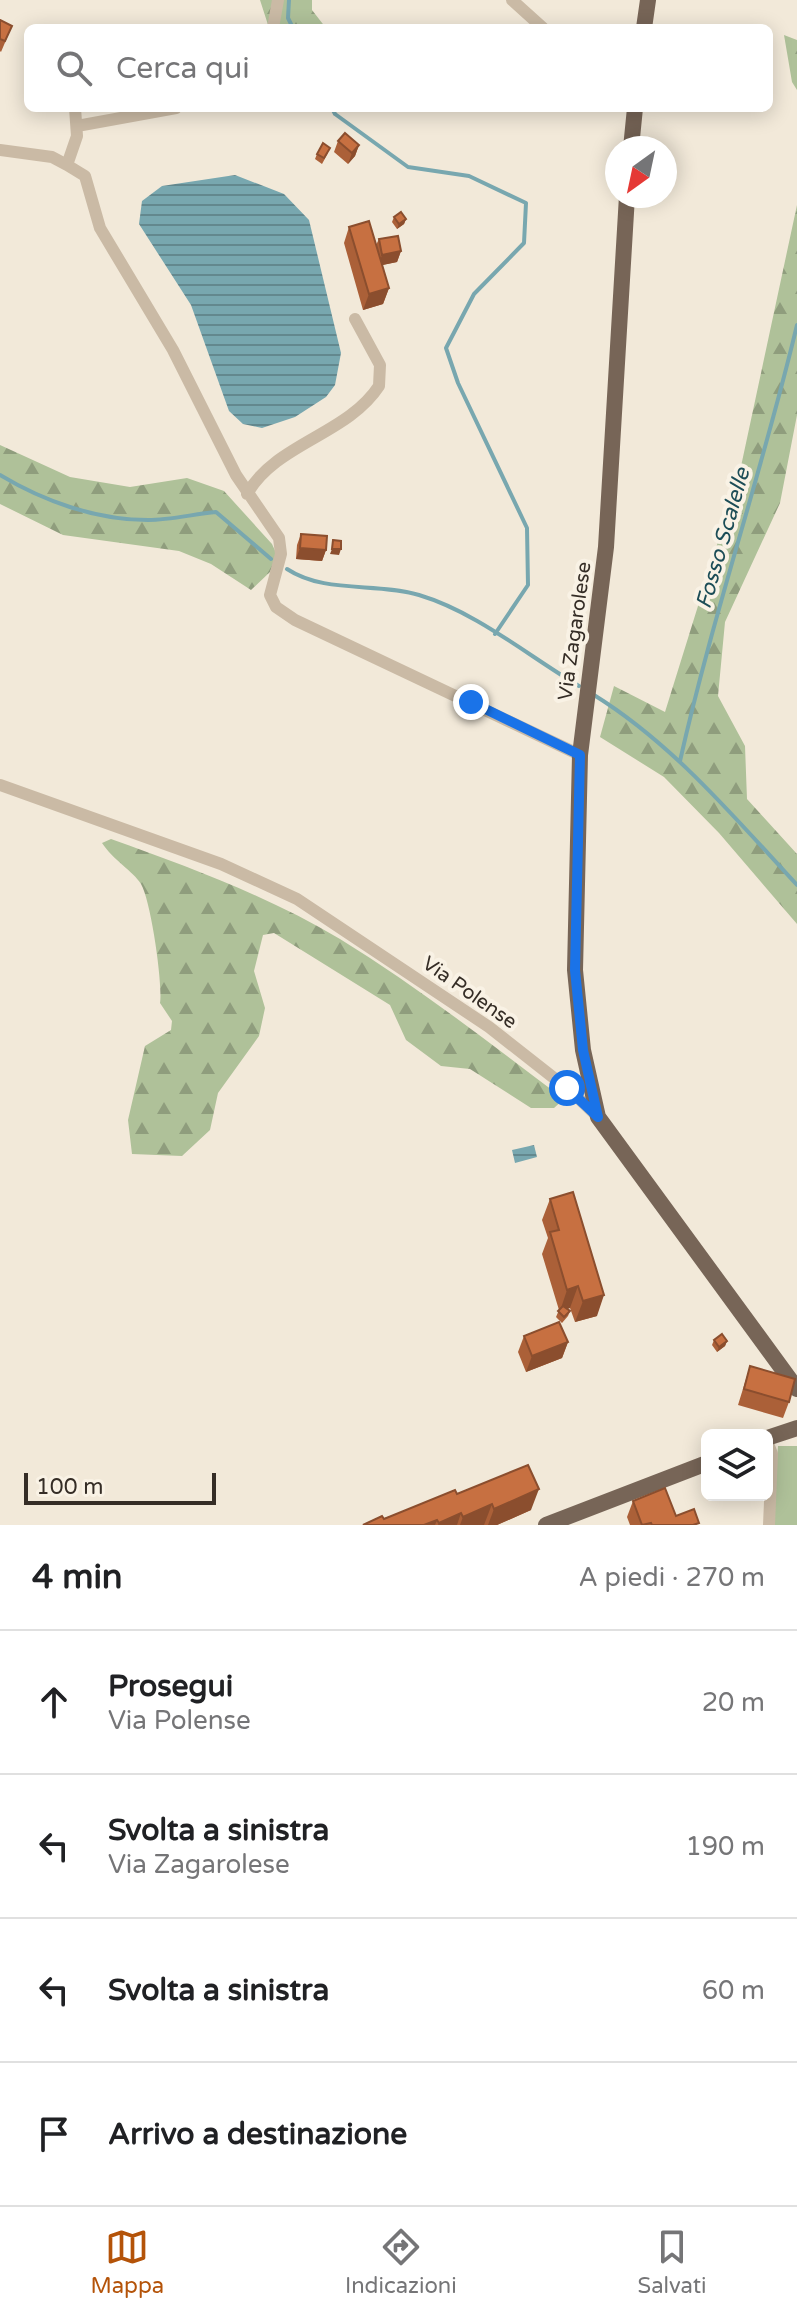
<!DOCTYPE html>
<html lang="it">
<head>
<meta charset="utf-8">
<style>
	:root { --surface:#fff; --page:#f2f2f2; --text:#202124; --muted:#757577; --line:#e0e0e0; --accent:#b45309 }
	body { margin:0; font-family:"Varela Round",sans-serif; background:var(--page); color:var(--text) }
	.controls { position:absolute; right:24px; bottom:24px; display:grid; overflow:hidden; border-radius:12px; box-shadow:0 4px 20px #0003 }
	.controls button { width:72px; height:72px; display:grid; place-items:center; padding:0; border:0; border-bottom:2px solid var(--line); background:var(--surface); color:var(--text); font:40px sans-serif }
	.compass { position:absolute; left:605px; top:136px; width:72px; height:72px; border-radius:50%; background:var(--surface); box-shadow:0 4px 20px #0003; rotate:213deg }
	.scale { position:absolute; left:24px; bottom:20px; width:192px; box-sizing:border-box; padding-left:8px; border:4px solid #352d26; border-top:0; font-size:22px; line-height:28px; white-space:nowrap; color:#352d26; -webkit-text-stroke:6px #f9f2e5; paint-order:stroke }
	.stop { position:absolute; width:24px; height:24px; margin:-18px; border:6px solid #1a73e8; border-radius:50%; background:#fff }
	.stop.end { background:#1a73e8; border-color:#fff; box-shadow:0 2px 8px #0008 }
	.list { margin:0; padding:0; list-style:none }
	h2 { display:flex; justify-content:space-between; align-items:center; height:104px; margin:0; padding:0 32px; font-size:34px }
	h2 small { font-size:26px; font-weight:400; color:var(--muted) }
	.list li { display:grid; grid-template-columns:52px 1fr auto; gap:24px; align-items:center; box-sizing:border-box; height:144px; padding:0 32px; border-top:2px solid var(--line) }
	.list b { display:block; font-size:30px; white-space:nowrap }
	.list p { margin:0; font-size:26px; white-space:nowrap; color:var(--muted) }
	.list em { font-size:26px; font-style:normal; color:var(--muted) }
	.icon { flex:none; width:44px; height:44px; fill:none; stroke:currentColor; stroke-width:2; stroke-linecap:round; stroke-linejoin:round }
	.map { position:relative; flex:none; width:797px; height:1525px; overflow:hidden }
	.search { position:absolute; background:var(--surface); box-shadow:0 4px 20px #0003; left:24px; right:24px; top:24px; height:88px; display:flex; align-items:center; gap:20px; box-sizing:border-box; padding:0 28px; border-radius:12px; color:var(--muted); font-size:30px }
	.sheet { height:680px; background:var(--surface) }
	nav { display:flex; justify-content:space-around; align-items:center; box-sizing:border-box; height:112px; border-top:2px solid var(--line); background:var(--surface); font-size:22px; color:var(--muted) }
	nav a { display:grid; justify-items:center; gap:4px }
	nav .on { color:var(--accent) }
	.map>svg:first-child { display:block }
</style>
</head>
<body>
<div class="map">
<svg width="797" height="1525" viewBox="0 0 797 1525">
	<defs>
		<pattern id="forest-firs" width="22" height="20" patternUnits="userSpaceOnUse" patternTransform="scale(2)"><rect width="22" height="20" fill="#afc199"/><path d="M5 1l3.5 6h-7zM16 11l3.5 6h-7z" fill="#8f9d7d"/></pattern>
		<pattern id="water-rules" width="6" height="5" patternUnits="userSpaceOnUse" patternTransform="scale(2)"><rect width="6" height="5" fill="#78a7af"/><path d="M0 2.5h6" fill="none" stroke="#63888e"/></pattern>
	</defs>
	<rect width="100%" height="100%" fill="#f2e9d9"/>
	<path fill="#afc199" d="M778 1446H797V1525H772Z"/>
	<path fill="url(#forest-firs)" d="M260 0H312V10L326 28H269Z
		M784 35 797 40V90L792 82Z
		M797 205V415L780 503 725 622 718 696 745 746 747 799 797 854V924L719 833 664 777 600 737 614 686 665 712 740 471Z
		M0 445 70 477 130 487 187 478 224 491 272 544 277 555 270 572 251 590 211 564 179 551 63 535 0 504Z
		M111 839C189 867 268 896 340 939 418 987 491 1044 564 1099L554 1108H531L470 1069 441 1066 406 1040 390 1005 274 933 263 935 254 971 265 1008 259 1036 218 1093 210 1130 182 1156 132 1154 128 1120 145 1046 171 1030 172 1021 160 1003C163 985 151 901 141 884 133 871 113 860 102 843Z"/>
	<path fill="url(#water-rules)" d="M235 175 284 194 309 220 341 353 335 385 326 397 295 417 262 428 243 424 229 411 191 305 139 224 142 201 162 186Z
		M534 1145 537 1157 515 1163 512 1150Z"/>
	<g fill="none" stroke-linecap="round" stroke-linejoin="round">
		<path stroke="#78a7af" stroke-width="4" d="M289 0 288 18 293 28
			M332 108 335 114 408 167 469 176 526 203 524 243 474 294 446 348 458 383 527 528 528 585 495 634
			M0 475C43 501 96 520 148 520 170 520 194 514 216 512L271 559
			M287 569C325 594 376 582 419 595 476 612 527 655 579 686
			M594 695C673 744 734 817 797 885
			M680 761C713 614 762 472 797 325"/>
		<path stroke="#cabaa5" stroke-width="12" d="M512 0 543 28
			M273 28 278 0
			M75 108 77 136 67 165 85 176 100 228 173 350 236 475 279 538 281 554 270 595 276 607 295 620 580 755
			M77 126 176 108
			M0 150 52 157 67 165
			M247 494C276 443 347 435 379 386L380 365 355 319
			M0 785 221 864 297 899 489 1027 573 1093 598 1117
			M767 1441 772 1454 769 1525"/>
		<path stroke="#776557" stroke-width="16" d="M644 28 648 0
			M631 148 635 108
			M627 196 606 547 580 755 575 970 583 1050 598 1117 797 1389
			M767 1438 797 1428
			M546 1525 707 1463"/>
	</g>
	<path fill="#ab6038" d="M0 20 12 26 1 52 0 51Z
		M338 141 359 145 355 156 348 164 334 152Z
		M328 153 322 164 315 159 317 154Z
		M394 217 406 219 404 224 397 229 392 222Z
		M349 227 376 245 379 239 401 251 397 262 382 265 389 288 383 304 363 310 344 243Z
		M301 534 326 550 322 561 296 559 297 545Z
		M550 1199 597 1316 575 1322 570 1308 567 1309 570 1311 568 1316 562 1323 556 1317 559 1310 542 1254 548 1238 542 1220Z
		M524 1336 568 1342 562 1358 526 1372 518 1352Z
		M714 1340 727 1341 725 1346 717 1352 712 1345Z
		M750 1366 789 1402 783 1418 738 1405Z
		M457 1494 531 1510 497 1525H363Z
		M633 1501 698 1525H630L627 1517Z"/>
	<path fill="#8b4e2e" d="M359 145 355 156 348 164 352 153Z
		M406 219 404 224 397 229 399 224Z
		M401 251 397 262 378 266 382 255Z
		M389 288 383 304 363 310 369 294Z
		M300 548 326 550 322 561 296 559Z
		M332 549H341L339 555 330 554Z
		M578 1286 570 1308 560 1311 567 1290Z
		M604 1295 597 1316 575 1322 583 1301Z
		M727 1341 725 1346 717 1352 719 1347Z
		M568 1342 562 1358 526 1372 532 1356Z
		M539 1489 531 1510 497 1525H488L494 1509Z
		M492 1504 484 1525H460L463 1517Z
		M461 1513 457 1525H438L439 1523Z
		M437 1520 435 1525H424Z"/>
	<path fill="#c77041" stroke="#8b4e2e" stroke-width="2" d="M0 20 12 26 5 41 0 39Z
		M345 133 359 145 352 153 338 141Z
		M323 143 330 148 324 158 317 154Z
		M401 212 406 219 399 224 394 217Z
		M369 221 389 288 369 294 349 227Z
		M398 236 401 251 382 255 379 239Z
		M301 534 327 536 326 550 300 548Z
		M333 540 341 541V549H332Z
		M573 1192 604 1295 583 1301 578 1286 567 1290 550 1232 559 1230 550 1199Z
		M563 1306 570 1311 564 1317 558 1311Z
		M559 1322 568 1342 532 1356 524 1336Z
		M722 1334 727 1341 719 1347 714 1340Z
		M750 1366 795 1379 789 1402 744 1389Z
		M528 1465 539 1489 494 1509 492 1504 463 1517 461 1513 439 1523 437 1520 424 1525H363L382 1516 384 1519 455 1490 457 1494Z
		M665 1488 676 1516 694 1509 699 1523 693 1525H652L651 1523 642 1525 633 1501Z"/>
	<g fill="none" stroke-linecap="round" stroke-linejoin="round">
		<path stroke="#1a73e8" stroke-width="10" d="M471 702 580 755 575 970 583 1050 598 1117 567 1088"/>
	</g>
	<g text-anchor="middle" stroke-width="8" stroke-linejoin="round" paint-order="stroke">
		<g font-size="20" fill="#352d26" stroke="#f9f2e5">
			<text transform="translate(574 631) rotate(-82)" y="7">Via Zagarolese</text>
			<text transform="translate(470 992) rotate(35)" y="7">Via Polense</text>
		</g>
		<g font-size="22" font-style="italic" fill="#1c4d57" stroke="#f9f2e5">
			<text transform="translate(722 538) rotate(-74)" y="8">Fosso Scalelle</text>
		</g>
	</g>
</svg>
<div class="controls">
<button><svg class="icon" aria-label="layers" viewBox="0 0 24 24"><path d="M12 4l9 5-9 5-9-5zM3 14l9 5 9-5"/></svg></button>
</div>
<svg class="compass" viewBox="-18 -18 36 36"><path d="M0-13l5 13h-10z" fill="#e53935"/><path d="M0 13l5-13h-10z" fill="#757577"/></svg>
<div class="scale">100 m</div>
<div class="stop" style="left:567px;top:1088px"></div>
<div class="stop end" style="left:471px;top:702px"></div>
<div class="search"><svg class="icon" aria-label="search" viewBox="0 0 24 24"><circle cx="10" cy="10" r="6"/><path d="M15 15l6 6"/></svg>Cerca qui</div>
</div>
<section class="sheet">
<h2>4 min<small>A piedi · 270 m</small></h2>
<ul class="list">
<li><svg class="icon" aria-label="ahead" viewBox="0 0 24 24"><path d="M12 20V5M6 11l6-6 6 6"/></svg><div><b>Prosegui</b><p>Via Polense</p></div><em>20 m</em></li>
<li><svg class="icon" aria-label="left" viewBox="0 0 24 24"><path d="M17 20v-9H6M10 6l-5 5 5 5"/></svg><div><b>Svolta a sinistra</b><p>Via Zagarolese</p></div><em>190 m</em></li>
<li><svg class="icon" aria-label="left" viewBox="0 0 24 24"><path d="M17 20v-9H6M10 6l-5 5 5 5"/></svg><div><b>Svolta a sinistra</b></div><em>60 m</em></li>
<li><svg class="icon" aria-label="arrive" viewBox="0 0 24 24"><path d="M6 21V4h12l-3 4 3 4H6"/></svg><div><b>Arrivo a destinazione</b></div></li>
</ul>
</section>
<nav>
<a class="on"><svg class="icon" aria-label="map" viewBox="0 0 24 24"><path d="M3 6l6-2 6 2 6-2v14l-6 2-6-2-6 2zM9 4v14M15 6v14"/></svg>Mappa</a>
<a><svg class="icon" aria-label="directions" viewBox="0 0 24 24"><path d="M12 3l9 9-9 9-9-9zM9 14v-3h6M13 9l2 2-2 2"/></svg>Indicazioni</a>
<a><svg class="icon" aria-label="saved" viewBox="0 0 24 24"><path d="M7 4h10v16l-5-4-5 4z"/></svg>Salvati</a>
</nav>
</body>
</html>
